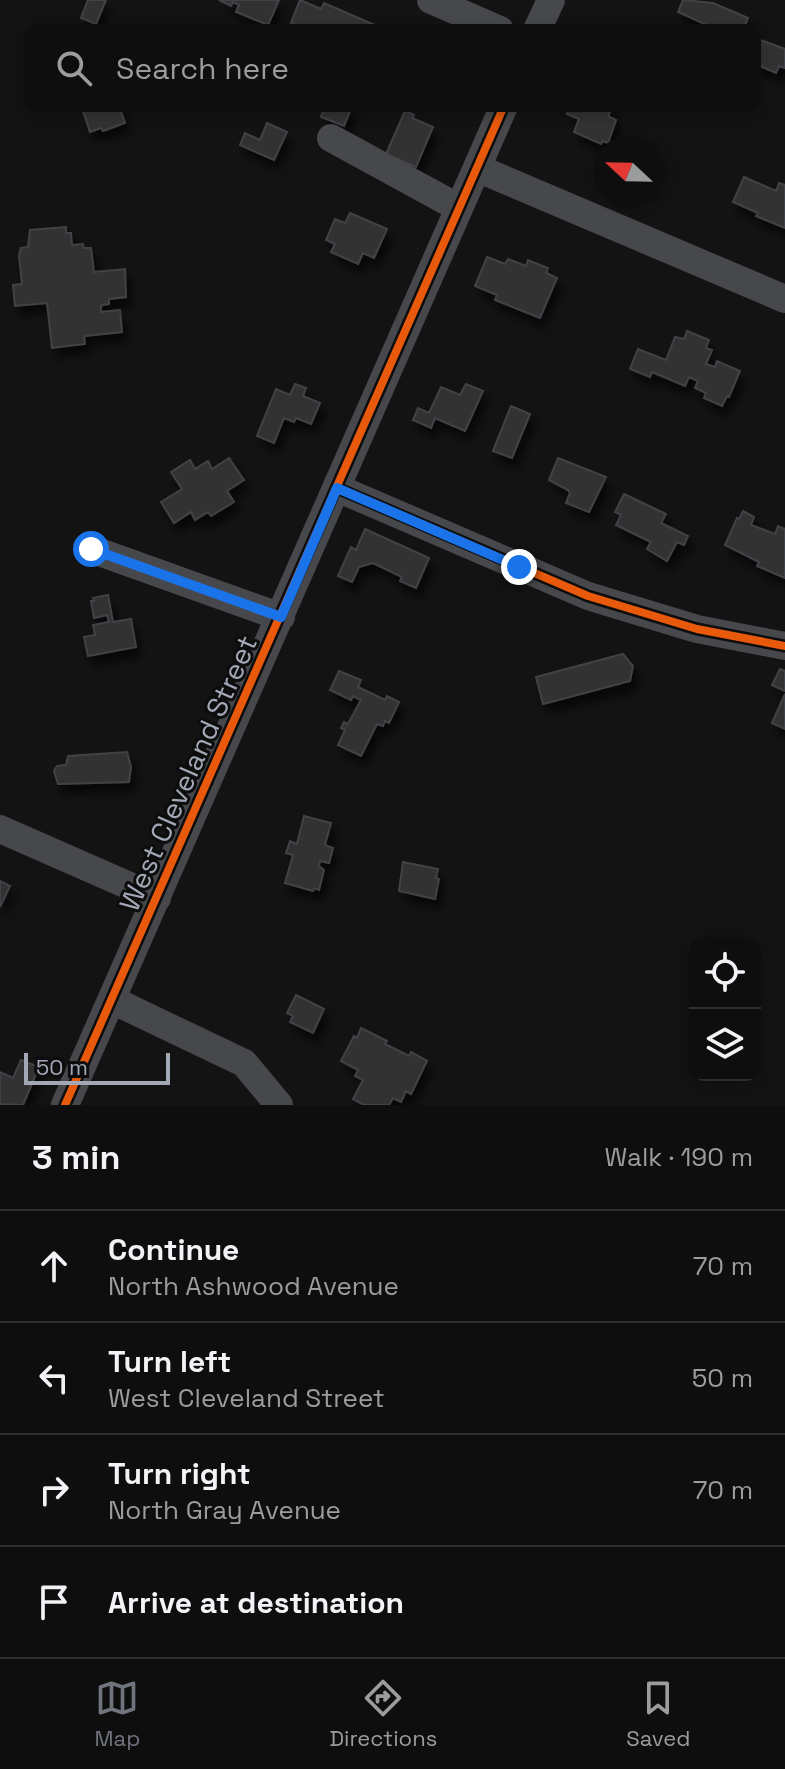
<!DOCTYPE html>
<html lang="en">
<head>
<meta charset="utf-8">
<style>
	:root { --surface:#0e0e0e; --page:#1c1c1c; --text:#f1f3f6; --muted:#9b9c9e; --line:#2e2e2e; --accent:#70747c }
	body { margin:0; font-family:"Space Grotesk",sans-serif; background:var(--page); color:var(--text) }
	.controls { position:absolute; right:24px; bottom:24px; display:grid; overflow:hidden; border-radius:16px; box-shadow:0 4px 12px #0003 }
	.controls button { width:72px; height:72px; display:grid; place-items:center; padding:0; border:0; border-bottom:2px solid var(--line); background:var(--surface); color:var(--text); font:40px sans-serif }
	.compass { position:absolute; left:593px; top:136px; width:72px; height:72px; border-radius:50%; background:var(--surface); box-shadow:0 4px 12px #0003; rotate:292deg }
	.scale { position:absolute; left:24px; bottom:20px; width:146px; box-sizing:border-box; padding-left:8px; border:4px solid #a2a8b5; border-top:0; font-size:22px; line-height:28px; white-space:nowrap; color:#a2a8b5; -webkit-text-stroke:6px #0d0d0e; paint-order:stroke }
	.stop { position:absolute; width:24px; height:24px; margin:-18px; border:6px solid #1a73e8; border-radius:50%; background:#fff }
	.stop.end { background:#1a73e8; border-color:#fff; box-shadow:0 2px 8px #0008 }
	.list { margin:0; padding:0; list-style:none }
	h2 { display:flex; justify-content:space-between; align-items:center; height:104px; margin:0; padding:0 32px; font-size:34px }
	h2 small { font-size:26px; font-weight:400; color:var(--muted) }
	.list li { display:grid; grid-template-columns:52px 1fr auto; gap:24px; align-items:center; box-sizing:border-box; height:112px; padding:0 32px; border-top:2px solid var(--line) }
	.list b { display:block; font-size:30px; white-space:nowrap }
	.list p { margin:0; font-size:26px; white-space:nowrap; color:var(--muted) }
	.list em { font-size:26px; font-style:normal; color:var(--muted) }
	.icon { flex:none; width:44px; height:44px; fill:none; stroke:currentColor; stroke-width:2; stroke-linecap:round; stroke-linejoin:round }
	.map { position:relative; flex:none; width:785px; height:1105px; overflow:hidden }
	.search { position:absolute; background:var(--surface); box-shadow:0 4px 12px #0003; left:24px; right:24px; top:24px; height:88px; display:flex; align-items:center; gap:20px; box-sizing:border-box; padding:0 28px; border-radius:16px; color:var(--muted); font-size:30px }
	.sheet { height:552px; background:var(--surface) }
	nav { display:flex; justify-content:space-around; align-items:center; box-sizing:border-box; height:112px; border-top:2px solid var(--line); background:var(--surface); font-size:22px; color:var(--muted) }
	nav a { display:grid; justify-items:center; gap:4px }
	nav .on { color:var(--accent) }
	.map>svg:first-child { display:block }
</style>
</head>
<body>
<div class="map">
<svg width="785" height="1105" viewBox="0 0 785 1105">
	<defs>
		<filter id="shadow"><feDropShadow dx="5" dy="9" stdDeviation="4" flood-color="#0009"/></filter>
	</defs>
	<rect width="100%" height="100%" fill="#131313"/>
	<path fill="#313132" stroke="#414347" stroke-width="2" filter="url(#shadow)" d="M88 0H106L96 24 81 18Z
		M219 0H279L268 25 236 12 239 5 233 2 231 6Z
		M300 0 321 9 324 3 384 29 309 30 291 23Z
		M683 0 713 3 748 18 743 30H718L678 12Z
		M755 38 785 49V68L779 66 776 73 755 64Z
		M96 106H119L125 123 103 131 101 128 90 132 83 111Z
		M325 106H352L344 126 321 117Z
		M571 106H613L608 116 616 120 608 143 602 141 601 144 574 132 579 119 567 114Z
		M405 111 414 115 412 118 433 127 416 167 386 154Z
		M267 123 287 132 274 160 240 145 245 133 260 140Z
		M744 177 776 191 779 183 785 185V228L756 216 758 213 733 202Z
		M350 213 387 229 374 258 363 253 358 264 331 252 335 244 326 240 335 219 345 223Z
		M66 227V233H71L72 245 83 244 84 248H91L94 272 125 269 126 297 109 299V304L102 305 101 308V312L120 310 122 332 84 336 85 344 52 348 47 303 15 306 13 285 22 284 19 255 21 248 28 247 30 230Z
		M487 257 505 264 508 259 526 266 528 260 548 268 546 273 557 278 540 318 495 300 497 295 475 286Z
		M687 331 709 340 706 348 712 350 706 364 715 367 717 361 740 371 729 397 727 396 722 406 704 398 706 393 695 388 698 381 689 377 685 386 652 372 650 377 630 369 638 349 666 360 675 337 684 339Z
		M295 384 306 388 303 396 320 403 311 424 296 418 294 422 284 418 274 443 257 436 276 389 290 395Z
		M466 384 483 391 465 431 435 418 431 428 413 420 418 408 429 413 441 387 460 395Z
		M511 406 530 414 512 458 493 451Z
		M229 458 244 480 227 491 234 502 211 516 208 512 195 520 191 512 174 523 161 502 182 489 171 472 190 460 195 469 208 461 212 469Z
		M558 458 606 477 589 512 566 503 570 493 568 490 549 480Z
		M624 494 666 514 661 523 688 536 684 545 677 542 667 561 647 549 651 542 616 525 621 515 615 512Z
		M743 511 754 517 751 525 775 534 778 526 785 529V578L757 566 759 562 725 545 737 518 739 519Z
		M365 529 429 558 416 588 400 581 402 577 373 563 359 567 352 582 338 576 351 547 356 550Z
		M108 595 113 622 131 619 136 647 88 656 84 637 95 635 93 625 109 622 107 615 94 618 91 601H94L93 598Z
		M623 654 633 666 630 681 543 704 536 677Z
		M780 669 785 671V691L772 685Z
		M339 671 361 680 358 687 385 700 387 696 399 702 389 723 385 721 383 726 377 724 361 756 338 745 345 730 341 728 344 722 348 724 361 700 353 696 351 700 330 690Z
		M785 694V729L772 723Z
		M127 752 131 767 129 782 58 784 54 771 57 766 66 765 68 756Z
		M304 816 331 823 325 845 333 848 329 863 320 861 319 866 324 870 319 890 314 888 313 891 285 883 293 855 286 853 290 841 297 844Z
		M403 862 438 869 436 878 439 879 435 899 399 891Z
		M0 881 10 886 0 907Z
		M296 995 324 1009 313 1033 290 1022 293 1016 287 1013Z
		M361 1028 387 1041 385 1044 409 1056 411 1052 427 1061 411 1094 406 1091 401 1102 393 1098 389 1105H364L353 1099 363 1080 355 1076 358 1070 341 1061 354 1036 357 1038Z
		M21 1060 39 1067 23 1105 0 1104V1072L13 1078Z"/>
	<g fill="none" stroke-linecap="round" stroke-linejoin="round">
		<path stroke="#47484c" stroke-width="28" d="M431 0 500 30
			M537 30 551 0
			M331 138 459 208
			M477 168 785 299
			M337 488 588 596 697 629 785 646
			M91 549 281 617
			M0 829 157 898
			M112 1000 244 1063 279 1105
			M65 1105 504 106"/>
		<g stroke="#0d0d0e" stroke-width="13">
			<path id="cycleway" d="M337 488 588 596 697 629 785 646
				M65 1105 504 106"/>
		</g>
		<use href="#cycleway" stroke="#e8590c" stroke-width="8"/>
	</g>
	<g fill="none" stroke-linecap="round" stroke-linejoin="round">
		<path stroke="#1a73e8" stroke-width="10" d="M91 549 281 617 337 488 519 567"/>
	</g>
	<g text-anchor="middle" stroke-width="6" stroke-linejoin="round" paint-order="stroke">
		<g font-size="28" fill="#a2a8b5" stroke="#0d0d0e">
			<text transform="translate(188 773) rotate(-66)" y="10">West Cleveland Street</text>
		</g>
	</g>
</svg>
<div class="controls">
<button><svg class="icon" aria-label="locate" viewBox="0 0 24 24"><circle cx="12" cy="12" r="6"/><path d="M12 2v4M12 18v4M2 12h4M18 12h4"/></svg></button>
<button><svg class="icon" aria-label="layers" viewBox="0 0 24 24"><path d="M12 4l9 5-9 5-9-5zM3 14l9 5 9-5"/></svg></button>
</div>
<svg class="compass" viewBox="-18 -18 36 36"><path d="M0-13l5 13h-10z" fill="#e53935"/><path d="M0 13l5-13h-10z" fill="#9b9c9e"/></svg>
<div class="scale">50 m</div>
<div class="stop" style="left:91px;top:549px"></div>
<div class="stop end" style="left:519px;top:567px"></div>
<div class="search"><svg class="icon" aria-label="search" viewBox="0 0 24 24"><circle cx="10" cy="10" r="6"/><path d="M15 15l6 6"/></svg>Search here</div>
</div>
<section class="sheet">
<h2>3 min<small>Walk · 190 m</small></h2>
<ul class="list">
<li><svg class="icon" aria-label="ahead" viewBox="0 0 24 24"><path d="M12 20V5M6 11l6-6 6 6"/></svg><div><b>Continue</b><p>North Ashwood Avenue</p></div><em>70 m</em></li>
<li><svg class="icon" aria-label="left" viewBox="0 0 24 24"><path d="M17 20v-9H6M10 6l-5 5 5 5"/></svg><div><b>Turn left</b><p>West Cleveland Street</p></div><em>50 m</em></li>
<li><svg class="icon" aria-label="right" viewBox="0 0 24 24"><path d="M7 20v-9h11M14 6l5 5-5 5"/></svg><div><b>Turn right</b><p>North Gray Avenue</p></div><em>70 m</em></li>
<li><svg class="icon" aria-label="arrive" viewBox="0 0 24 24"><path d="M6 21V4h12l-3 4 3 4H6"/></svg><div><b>Arrive at destination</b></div></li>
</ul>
</section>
<nav>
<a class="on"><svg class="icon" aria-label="map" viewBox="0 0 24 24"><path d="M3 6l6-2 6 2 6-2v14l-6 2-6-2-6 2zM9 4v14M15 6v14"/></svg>Map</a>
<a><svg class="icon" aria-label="directions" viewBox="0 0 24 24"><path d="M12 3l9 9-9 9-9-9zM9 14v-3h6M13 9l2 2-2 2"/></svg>Directions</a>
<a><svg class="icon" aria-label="saved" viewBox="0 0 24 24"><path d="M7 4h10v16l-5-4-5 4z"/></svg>Saved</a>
</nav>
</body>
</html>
